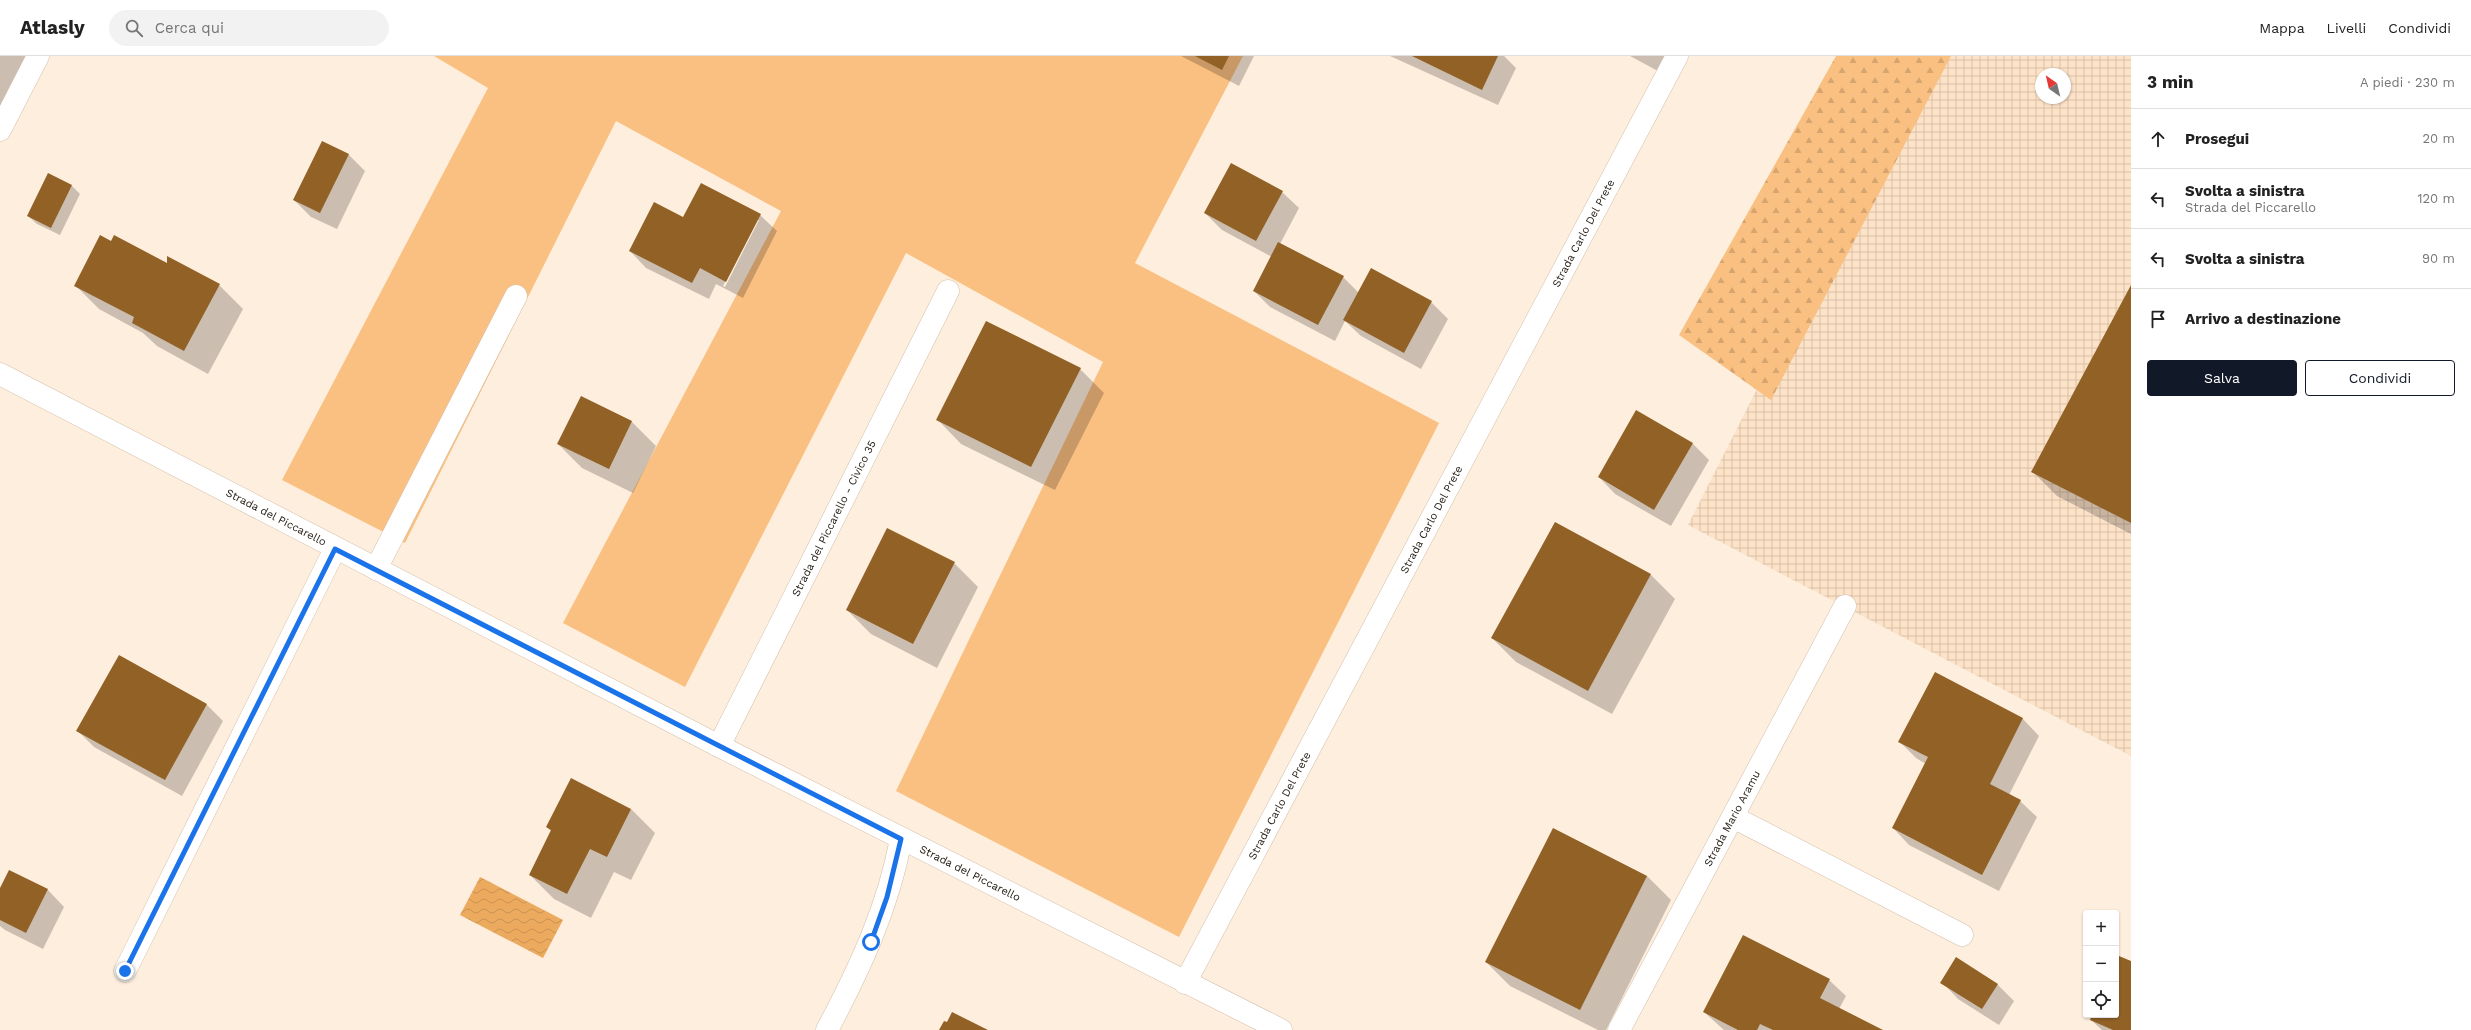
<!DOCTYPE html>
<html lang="it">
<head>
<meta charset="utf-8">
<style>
	:root { --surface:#fff; --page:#f2f2f2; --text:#222; --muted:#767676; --line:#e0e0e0; --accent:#111827 }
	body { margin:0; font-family:"Work Sans",sans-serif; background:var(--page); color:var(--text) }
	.controls { position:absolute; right:12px; bottom:12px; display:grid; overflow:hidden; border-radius:4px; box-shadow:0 1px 3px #0004 }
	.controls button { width:36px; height:36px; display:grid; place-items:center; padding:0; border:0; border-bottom:1px solid var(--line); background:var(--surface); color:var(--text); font:20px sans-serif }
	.compass { position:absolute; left:2035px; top:12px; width:36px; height:36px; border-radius:50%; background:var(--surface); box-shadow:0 1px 3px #0004; rotate:326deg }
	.stop { position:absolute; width:12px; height:12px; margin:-9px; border:3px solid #1a73e8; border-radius:50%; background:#fff }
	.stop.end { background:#1a73e8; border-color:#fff; box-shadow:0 1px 4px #0008 }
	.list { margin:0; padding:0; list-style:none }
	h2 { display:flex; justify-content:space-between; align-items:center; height:52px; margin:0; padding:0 16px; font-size:17px }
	h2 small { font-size:13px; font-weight:400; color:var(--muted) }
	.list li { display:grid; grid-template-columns:26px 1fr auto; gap:12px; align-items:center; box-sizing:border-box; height:60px; padding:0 16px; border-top:1px solid var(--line) }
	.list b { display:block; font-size:15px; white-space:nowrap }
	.list p { margin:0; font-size:13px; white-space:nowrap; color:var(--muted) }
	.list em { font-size:13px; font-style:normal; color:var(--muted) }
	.actions { display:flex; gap:8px; padding:12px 16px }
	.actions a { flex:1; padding:9px 0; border:1px solid var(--accent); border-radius:4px; text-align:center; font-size:14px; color:var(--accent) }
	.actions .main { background:var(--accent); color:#fff }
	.icon { flex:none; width:22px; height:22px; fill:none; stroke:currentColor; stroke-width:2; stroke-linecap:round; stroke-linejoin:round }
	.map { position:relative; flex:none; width:2131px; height:974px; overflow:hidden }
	header { display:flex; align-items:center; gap:24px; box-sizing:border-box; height:56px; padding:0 20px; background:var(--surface); border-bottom:1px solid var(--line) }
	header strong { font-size:19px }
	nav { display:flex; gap:22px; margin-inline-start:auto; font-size:14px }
	.search { width:280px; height:36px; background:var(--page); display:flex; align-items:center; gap:10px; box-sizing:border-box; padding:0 14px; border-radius:22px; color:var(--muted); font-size:15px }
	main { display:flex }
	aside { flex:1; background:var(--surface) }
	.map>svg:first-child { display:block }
</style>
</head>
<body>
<header>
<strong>Atlasly</strong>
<div class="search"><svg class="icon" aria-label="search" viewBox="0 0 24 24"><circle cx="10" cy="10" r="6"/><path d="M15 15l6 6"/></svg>Cerca qui</div>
<nav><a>Mappa</a><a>Livelli</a><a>Condividi</a></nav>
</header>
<main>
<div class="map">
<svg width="2131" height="974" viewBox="0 0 2131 974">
	<defs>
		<pattern id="industrial-grid" width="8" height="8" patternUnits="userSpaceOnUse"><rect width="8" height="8" fill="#fce2c7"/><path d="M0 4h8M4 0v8" fill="none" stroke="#d8c1aa"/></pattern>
		<pattern id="forest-firs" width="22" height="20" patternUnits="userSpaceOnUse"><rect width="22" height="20" fill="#fac081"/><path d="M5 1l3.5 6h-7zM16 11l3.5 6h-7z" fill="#d6a46e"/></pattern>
		<pattern id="water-waves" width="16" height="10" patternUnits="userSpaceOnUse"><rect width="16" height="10" fill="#ecaa5e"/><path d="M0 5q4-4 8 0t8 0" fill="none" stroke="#ca9251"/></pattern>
	</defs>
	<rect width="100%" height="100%" fill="#feeedd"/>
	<path fill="url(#industrial-grid)" fill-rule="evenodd" d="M1926 0H2131V700L1688 469ZM2041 18H2065V42H2041Z"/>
	<path fill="#fac081" d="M434 0H1243L1135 207 1439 367 1179 881 896 735 1103 306 906 197 685 631 563 567 781 155 616 65 405 487 282 424 488 32Z"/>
	<path fill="url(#forest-firs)" d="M1836 0H1951L1771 344 1679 279Z"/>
	<path fill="url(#water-waves)" d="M480 821 563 864 543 902 460 859Z"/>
	<path fill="#0003" fill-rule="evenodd" d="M0 0H36L0 72Z
		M1181 0H1254L1239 30Z
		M1390 0H1504L1516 12 1498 49Z
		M1630 0H1679L1669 21Z
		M322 87 349 99 365 115 337 173 311 161 294 144Z
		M48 118 72 130 80 138 60 179 37 168 28 160Z
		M1282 136 1299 152 1280 188 1343 221 1359 237 1431 246 1448 263 1421 313 1361 280 1345 265 1335 285 1270 251 1254 235 1272 201 1222 174 1205 157Z
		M760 159 777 175 743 242 716 228 709 243 646 212 630 195 684 162ZM757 164H759L725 231 723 230Z
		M111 186 219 229 243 253 208 318 157 290 143 277 99 253 75 229Z
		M2131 231V478L2057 440 2033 416Z
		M1080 313 1104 337 1055 434 961 388 938 364Z
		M581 341 632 366 656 390 633 437 582 412 558 388Z
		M1636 356 1693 388 1709 404 1671 470 1615 438 1599 421Z
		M1555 467 1651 519 1675 543 1612 658 1516 606 1492 582Z
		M954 507 978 531 937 612 871 578 847 554Z
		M120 600 207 649 223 665 182 740 94 691 78 675Z
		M1935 618 2023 663 2039 680 2009 739 2020 745 2037 761 1999 835 1909 789 1893 772 1926 708 1916 702 1900 686Z
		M631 753 655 777 631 824 614 816 591 862 554 843 530 819 552 776 547 771Z
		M1554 773 1647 820 1671 844 1606 974H1598L1510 930 1486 906Z
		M9 815 48 834 64 851 43 893 5 874 0 870V834Z
		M2131 906V974H2102L2091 964 2094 959H2116V909Z
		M1829 924 1846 940 1839 953 1881 974H1724L1704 956Z
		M1942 926 1997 928 2014 945 1999 969 1958 943Z"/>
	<path fill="#916126" d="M1195 0H1229L1222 14Z
		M1412 0H1498L1482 34Z
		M322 85 349 98 320 157 293 144Z
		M1231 107 1283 135 1256 185 1204 157Z
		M48 117 72 129 51 172 27 160Z
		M701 127 761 158 726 226 700 212 692 227 629 195 654 146 683 161Z
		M100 179 111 185 114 179 167 207V200L220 228 184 295 132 267 134 261 74 230Z
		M1278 186 1344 220 1318 269 1253 235Z
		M1371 212 1432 245 1404 297 1343 264Z
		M2131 229V467L2031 416Z
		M986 265 1081 312 1031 411 936 364Z
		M581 340 632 365 609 413 557 388Z
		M1636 354 1693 387 1654 454 1598 421Z
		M1555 466 1651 518 1588 635 1491 582Z
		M887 472 955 506 913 588 846 554Z
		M119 599 207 648 165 724 76 675Z
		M1935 616 2023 662 1990 728 2021 744 1982 819 1892 772 1928 701 1898 686Z
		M571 722 631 753 607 801 590 793 567 838 529 819 551 774 546 771Z
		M1553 772 1647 820 1580 954 1485 906Z
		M9 814 48 833 26 877 0 864V832Z
		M1743 879 1830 923 1820 942 1883 974H1773L1760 968 1757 974H1738L1703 956Z
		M2119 900 2131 905V974H2113L2090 964 2092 959H2116V907Z
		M1956 901 1998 928 1982 953 1940 927Z
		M952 956 988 974H939L944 965 947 966Z"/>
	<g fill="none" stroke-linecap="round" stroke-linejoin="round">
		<g stroke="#d4c0ac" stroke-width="23">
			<g id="minor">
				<path d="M0 74 38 0"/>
				<path d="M376 513 516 240"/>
				<path id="s1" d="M719 690 948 235"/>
				<path d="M1733 761 1962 879"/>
				<path d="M125 915 335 493"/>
				<path id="s2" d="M1185 927 1677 0"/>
				<path d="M827 974C860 912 888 852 901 783"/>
				<path id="s3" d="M1619 974 1845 550"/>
			</g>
		</g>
		<g stroke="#d4c0ac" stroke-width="23">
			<g id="tertiary">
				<path id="s4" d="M0 318 719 690 1281 974"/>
			</g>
		</g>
		<use href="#minor" stroke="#fff" stroke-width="22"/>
		<use href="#tertiary" stroke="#fff" stroke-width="22"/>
	</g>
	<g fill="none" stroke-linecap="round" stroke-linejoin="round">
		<path stroke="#1a73e8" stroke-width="5" d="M125 915 335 493 901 783 887 841 871 886"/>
	</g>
	<g text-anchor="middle" stroke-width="3.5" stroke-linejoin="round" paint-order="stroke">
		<g font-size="11" fill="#211a12" stroke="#fefefe">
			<text dy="4" stroke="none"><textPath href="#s2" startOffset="849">Strada Carlo Del Prete</textPath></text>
			<text dy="4" stroke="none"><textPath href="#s4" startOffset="311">Strada del Piccarello</textPath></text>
			<text dy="4" stroke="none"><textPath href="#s1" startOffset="255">Strada del Piccarello - Civico 35</textPath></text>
			<text dy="4" stroke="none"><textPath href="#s2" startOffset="525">Strada Carlo Del Prete</textPath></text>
			<text dy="4" stroke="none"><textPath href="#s2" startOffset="201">Strada Carlo Del Prete</textPath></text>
			<text dy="4" stroke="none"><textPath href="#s3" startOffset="240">Strada Mario Aramu</textPath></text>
			<text dy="4" stroke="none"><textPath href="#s4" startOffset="1091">Strada del Piccarello</textPath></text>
		</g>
	</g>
</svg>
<div class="controls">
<button>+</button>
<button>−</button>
<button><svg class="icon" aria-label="locate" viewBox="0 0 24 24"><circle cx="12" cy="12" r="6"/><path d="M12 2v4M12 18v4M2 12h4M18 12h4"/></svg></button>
</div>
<svg class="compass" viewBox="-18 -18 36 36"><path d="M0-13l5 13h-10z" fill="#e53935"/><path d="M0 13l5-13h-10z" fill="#767676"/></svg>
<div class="stop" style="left:871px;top:886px"></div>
<div class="stop end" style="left:125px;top:915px"></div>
</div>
<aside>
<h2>3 min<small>A piedi · 230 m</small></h2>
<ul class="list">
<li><svg class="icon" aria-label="ahead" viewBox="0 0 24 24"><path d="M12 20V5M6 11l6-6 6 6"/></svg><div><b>Prosegui</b></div><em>20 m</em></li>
<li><svg class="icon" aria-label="left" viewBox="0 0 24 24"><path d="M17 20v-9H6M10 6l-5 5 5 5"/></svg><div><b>Svolta a sinistra</b><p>Strada del Piccarello</p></div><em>120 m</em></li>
<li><svg class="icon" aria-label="left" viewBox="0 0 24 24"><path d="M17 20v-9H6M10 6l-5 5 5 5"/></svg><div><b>Svolta a sinistra</b></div><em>90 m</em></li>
<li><svg class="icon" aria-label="arrive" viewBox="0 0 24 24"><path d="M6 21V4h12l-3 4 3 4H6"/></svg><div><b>Arrivo a destinazione</b></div></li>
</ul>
<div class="actions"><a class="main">Salva</a><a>Condividi</a></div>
</aside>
</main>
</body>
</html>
